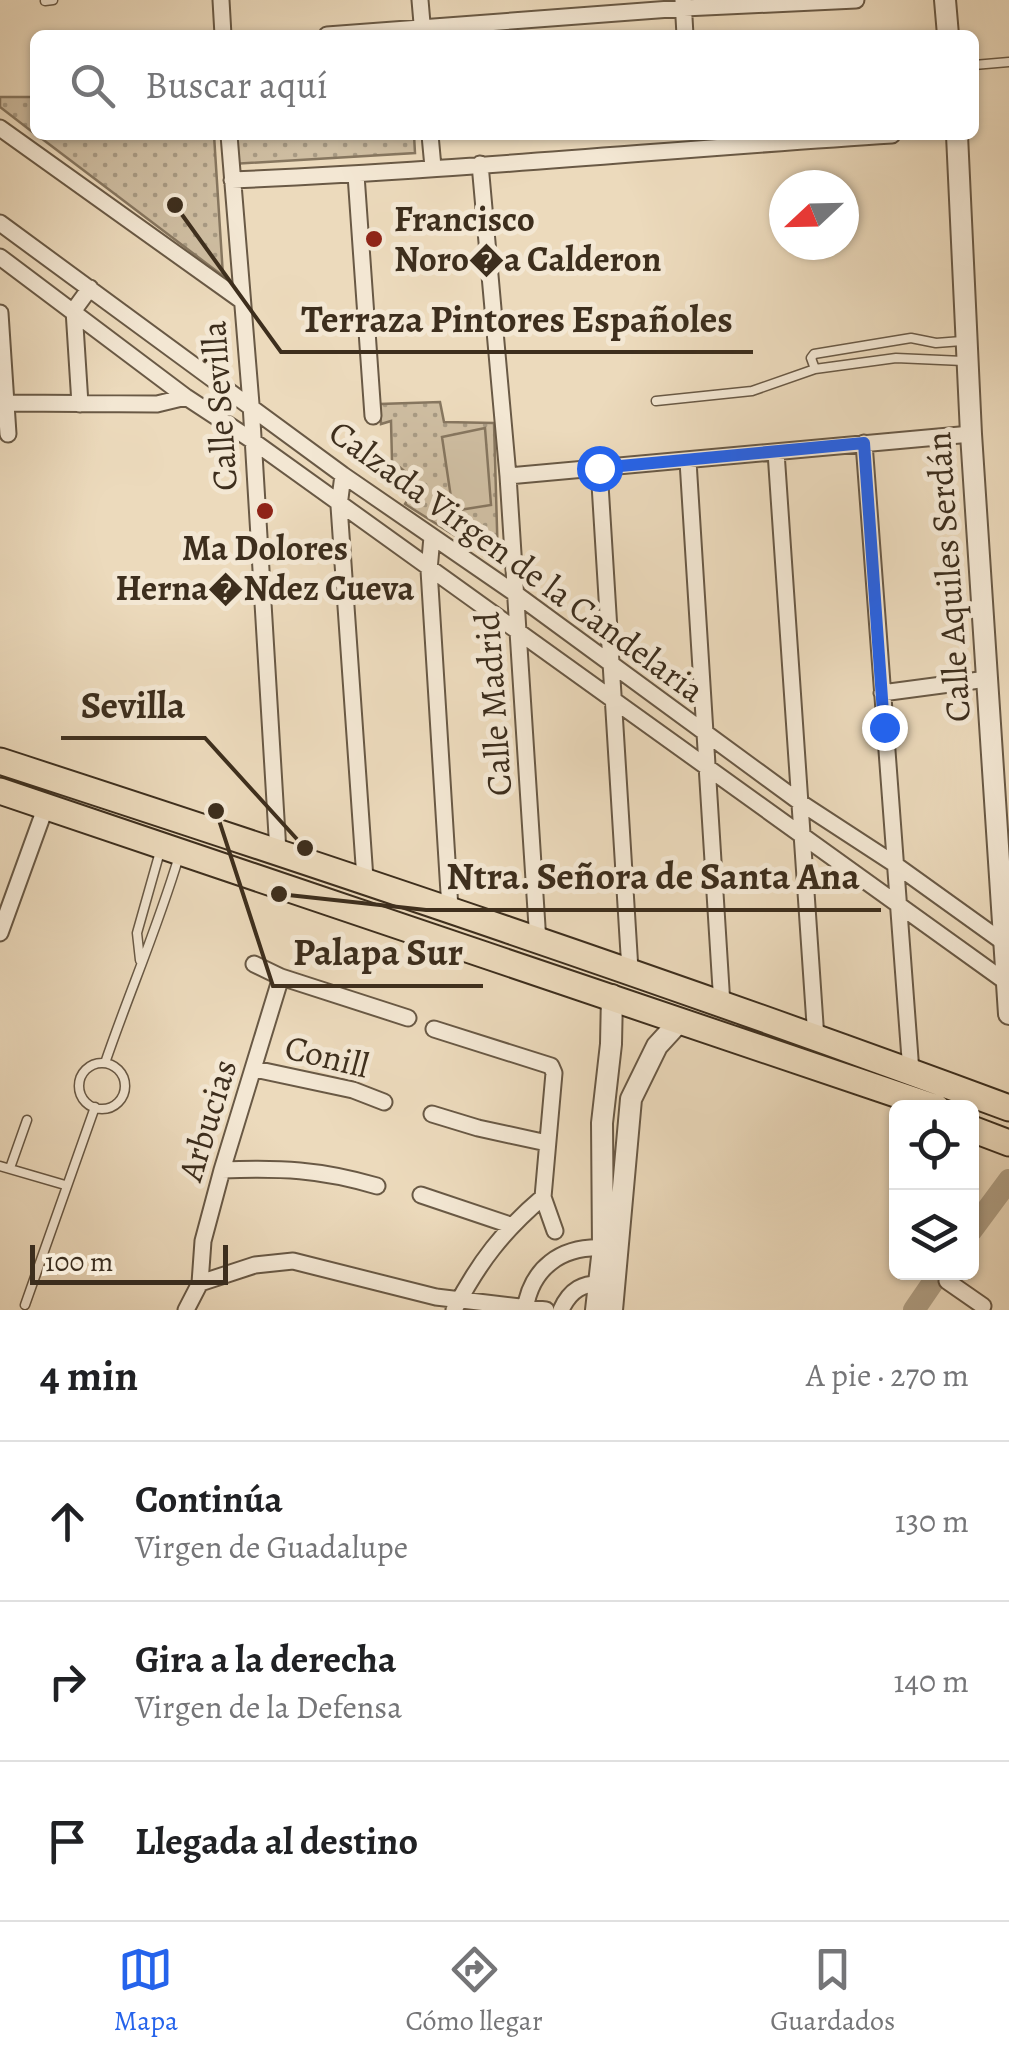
<!DOCTYPE html>
<html lang="es">
<head>
<meta charset="utf-8">
<style>
	:root { --surface:#fff; --page:#f6f6f6; --text:#202124; --muted:#757577; --line:#e0e0e0; --accent:#2563eb }
	body { margin:0; font-family:Alegreya,serif; background:var(--page); color:var(--text) }
	.controls { position:absolute; right:30px; bottom:30px; display:grid; overflow:hidden; border-radius:15px; box-shadow:0 2px 8px #0004 }
	.controls button { width:90px; height:90px; display:grid; place-items:center; padding:0; border:0; border-bottom:2px solid var(--line); background:var(--surface); color:var(--text); font:50px sans-serif }
	.compass { position:absolute; left:769px; top:170px; width:90px; height:90px; border-radius:50%; background:var(--surface); box-shadow:0 2px 8px #0004; rotate:248deg }
	.scale { position:absolute; left:30px; bottom:25px; width:198px; box-sizing:border-box; padding-left:10px; border:5px solid #3d2e1d; border-top:0; font-size:28px; line-height:35px; white-space:nowrap; color:#3d2e1d; -webkit-text-stroke:8px #f3e7d3; paint-order:stroke }
	.stop { position:absolute; width:30px; height:30px; margin:-22px; border:8px solid #2563eb; border-radius:50%; background:#fff }
	.stop.end { background:#2563eb; border-color:#fff; box-shadow:0 2px 10px #0008 }
	.list { margin:0; padding:0; list-style:none }
	h2 { display:flex; justify-content:space-between; align-items:center; height:130px; margin:0; padding:0 40px; font-size:42px }
	h2 small { font-size:32px; font-weight:400; color:var(--muted) }
	.list li { display:grid; grid-template-columns:65px 1fr auto; gap:30px; align-items:center; box-sizing:border-box; height:160px; padding:0 40px; border-top:2px solid var(--line) }
	.list b { display:block; font-size:38px; white-space:nowrap }
	.list p { margin:0; font-size:32px; white-space:nowrap; color:var(--muted) }
	.list em { font-size:32px; font-style:normal; color:var(--muted) }
	.icon { flex:none; width:55px; height:55px; fill:none; stroke:currentColor; stroke-width:2; stroke-linecap:round; stroke-linejoin:round }
	.map { position:relative; flex:none; width:1009px; height:1310px; overflow:hidden }
	.search { position:absolute; background:var(--surface); box-shadow:0 2px 8px #0004; left:30px; right:30px; top:30px; height:110px; display:flex; align-items:center; gap:25px; box-sizing:border-box; padding:0 35px; border-radius:15px; color:var(--muted); font-size:38px }
	.sheet { height:610px; background:var(--surface) }
	nav { display:flex; justify-content:space-around; align-items:center; box-sizing:border-box; height:140px; border-top:2px solid var(--line); background:var(--surface); font-size:28px; color:var(--muted) }
	nav a { display:grid; justify-items:center; gap:5px }
	nav .on { color:var(--accent) }
	.map>svg:first-child { display:block }
</style>
</head>
<body>
<div class="map">
<svg width="1009" height="1310" viewBox="0 0 1009 1310">
	<defs>
		<pattern id="park-dots" width="8" height="8" patternUnits="userSpaceOnUse" patternTransform="scale(2.5)"><rect width="8" height="8" fill="#cebda1"/><path d="M2 2h.1M6 6h.1" fill="none" stroke="#a89a83" stroke-width="1.8" stroke-linecap="round"/></pattern>
	</defs>
	<rect width="100%" height="100%" fill="#ecdabc"/>
	<filter id="stains"><feTurbulence type="fractalNoise" baseFrequency=".002" numOctaves="4"/><feColorMatrix values="0 0 0 0 .2 0 0 0 0 .09 0 0 0 0 .02 0 0 0 .5 -.17"/></filter>
	<radialGradient id="worn" r=".72"><stop offset=".6" stop-color="#630" stop-opacity="0"/><stop offset="1" stop-color="#630" stop-opacity=".3"/></radialGradient>
	<path fill="url(#park-dots)" stroke="#86765f" stroke-width="2.5" d="M0 97H35V134L0 107Z
		M37 135H214L223 276Z
		M230 135H414L415 153 232 164Z
		M440 402 444 422 494 423 498 563 405 504 419 483 392 461 391 421 381 424 380 404Z"/>
	<path fill="#cebda1" stroke="#86765f" stroke-width="2.5" d="M485 428 491 505 453 511 442 437Z"/>
	<g fill="none" stroke-linecap="round" stroke-linejoin="round">
		<path stroke="#b0a086" stroke-width="22" d="M972 1230 1009 1180
			M914 1310 940 1272"/>
		<g stroke="#695945" stroke-width="11">
			<path id="service" d="M45 1 53 0
				M974 65 1009 62
				M815 369 811 358 814 354 911 338 936 343 962 341
				M656 401 752 391 815 369 896 358 963 361
				M140 960 137 933 161 848
				M105 1063C129 993 158 927 179 856
				M79 1086a23 23 0 1 1 46 0a23 23 0 1 1-46 0Z
				M0 1166 65 1185
				M10 1168 27 1120
				M25 1305 95 1107"/>
		</g>
		<g stroke="#695945" stroke-width="19">
			<path id="minor" d="M221 0 223 35
				M420 0 423 35
				M683 0 685 35
				M327 35 684 8 856 0
				M0 128 242 301
				M229 135 251 404 278 852
				M430 135 433 167
				M480 164 508 476 538 942
				M356 175 373 416
				M232 180C452 171 672 149 892 135
				M0 223 343 475 516 594 801 803 893 863 1003 942
				M0 257 186 397 253 441 1006 982
				M0 313 8 434
				M6 403 157 404 186 397
				M80 404 74 310 90 288
				M864 443 911 1072
				M776 452 816 1039
				M688 461 722 1005
				M599 468 630 970
				M343 475 339 506 365 879
				M508 476 971 434
				M432 537 429 570 450 909
				M882 693 987 679
				M0 933 46 806
				M254 964 281 977 408 1018
				M434 1029 551 1066 554 1073 543 1197 555 1231
				M255 1069 353 1090 384 1102
				M432 1114 478 1128 547 1143
				M222 1170C281 1168 319 1169 377 1186
				M421 1195 510 1225
				M947 1281 983 1306
				M200 1283 203 1241 222 1170 281 977
				M186 1310 200 1283 255 1265 293 1261 436 1297 546 1310
				M454 1310C479 1262 503 1231 543 1197
				M525 1310C531 1268 561 1246 603 1248
				M561 1310C570 1290 583 1282 605 1284"/>
		</g>
		<g stroke="#695945" stroke-width="24">
			<path id="tertiary" d="M945 0 948 35
				M957 135 971 434 1009 1014
				M596 1310 603 1248 602 1123 611 1044 612 995
				M612 1310 631 1099 657 1046 679 1022"/>
		</g>
		<g stroke="#3d2e1d" stroke-width="29">
			<path id="primary" d="M0 761C338 871 675 984 1009 1108
				M0 791 937 1108
				M972 1129 1009 1143"/>
		</g>
		<use href="#service" stroke="#f3e7d3" stroke-width="8"/>
		<use href="#minor" stroke="#f3e7d3" stroke-width="15"/>
		<use href="#tertiary" stroke="#f3e7d3" stroke-width="20"/>
		<use href="#primary" stroke="#ecdabc" stroke-width="25"/>
	</g>
	<g fill="none" stroke-linecap="round" stroke-linejoin="round">
		<path stroke="#2563eb" stroke-width="12" d="M599 468 864 443 884 727"/>
	</g>
	<g fill="#8f2418" stroke="#f3e7d3" stroke-width="4">
		<circle cx="374" cy="239" r="10"/>
		<circle cx="265" cy="511" r="10"/>
	</g>
	<g text-anchor="middle" stroke-width="10" stroke-linejoin="round" paint-order="stroke">
		<g font-size="35" font-weight="bold" fill="#3d2e1d" stroke="#f3e7d3" text-anchor="start">
			<text x="394" y="231">Francisco<tspan x="394" dy="40">Noro�a Calderon</tspan></text>
			<text x="265" y="560" text-anchor="middle">Ma Dolores<tspan x="265" dy="40">Herna�Ndez Cueva</tspan></text>
		</g>
		<g font-size="35" fill="#3d2e1d" stroke="#f3e7d3">
			<text transform="translate(219 406) rotate(-94)" y="12">Calle Sevilla</text>
			<text transform="translate(517 561) rotate(36)" y="12">Calzada Virgen de la Candelaria</text>
			<text transform="translate(948 577) rotate(-94)" y="12">Calle Aquiles Serdán</text>
			<text transform="translate(493 704) rotate(-94)" y="12">Calle Madrid</text>
			<text transform="translate(327 1056) rotate(14)" y="12">Conill</text>
			<text transform="translate(207 1120) rotate(-73)" y="12">Arbucias</text>
		</g>
	</g>
	<path fill="none" stroke="#3d2e1d" stroke-width="4" d="M175 205L281 352H753M305 848L205 738H61M279 894L426 910H881M216 811L273 986H483"/>
	<g fill="#3d2e1d" stroke="#f3e7d3" stroke-width="4">
		<circle cx="175" cy="205" r="10"/>
		<circle cx="305" cy="848" r="10"/>
		<circle cx="279" cy="894" r="10"/>
		<circle cx="216" cy="811" r="10"/>
	</g>
	<g font-size="38" text-anchor="middle" font-weight="bold" fill="#3d2e1d" stroke="#f3e7d3" stroke-width="10" stroke-linejoin="round" paint-order="stroke">
		<text x="517" y="332">Terraza Pintores Españoles</text>
		<text x="133" y="718">Sevilla</text>
		<text x="653" y="889">Ntra. Señora de Santa Ana</text>
		<text x="378" y="965">Palapa Sur</text>
	</g>
	<rect width="100%" height="100%" filter="url(#stains)"/>
	<rect width="100%" height="100%" fill="url(#worn)"/>
</svg>
<div class="controls">
<button><svg class="icon" aria-label="locate" viewBox="0 0 24 24"><circle cx="12" cy="12" r="6"/><path d="M12 2v4M12 18v4M2 12h4M18 12h4"/></svg></button>
<button><svg class="icon" aria-label="layers" viewBox="0 0 24 24"><path d="M12 4l9 5-9 5-9-5zM3 14l9 5 9-5"/></svg></button>
</div>
<svg class="compass" viewBox="-18 -18 36 36"><path d="M0-13l5 13h-10z" fill="#e53935"/><path d="M0 13l5-13h-10z" fill="#757577"/></svg>
<div class="scale">100 m</div>
<div class="stop" style="left:599px;top:468px"></div>
<div class="stop end" style="left:884px;top:727px"></div>
<div class="search"><svg class="icon" aria-label="search" viewBox="0 0 24 24"><circle cx="10" cy="10" r="6"/><path d="M15 15l6 6"/></svg>Buscar aquí</div>
</div>
<section class="sheet">
<h2>4 min<small>A pie · 270 m</small></h2>
<ul class="list">
<li><svg class="icon" aria-label="ahead" viewBox="0 0 24 24"><path d="M12 20V5M6 11l6-6 6 6"/></svg><div><b>Continúa</b><p>Virgen de Guadalupe</p></div><em>130 m</em></li>
<li><svg class="icon" aria-label="right" viewBox="0 0 24 24"><path d="M7 20v-9h11M14 6l5 5-5 5"/></svg><div><b>Gira a la derecha</b><p>Virgen de la Defensa</p></div><em>140 m</em></li>
<li><svg class="icon" aria-label="arrive" viewBox="0 0 24 24"><path d="M6 21V4h12l-3 4 3 4H6"/></svg><div><b>Llegada al destino</b></div></li>
</ul>
</section>
<nav>
<a class="on"><svg class="icon" aria-label="map" viewBox="0 0 24 24"><path d="M3 6l6-2 6 2 6-2v14l-6 2-6-2-6 2zM9 4v14M15 6v14"/></svg>Mapa</a>
<a><svg class="icon" aria-label="directions" viewBox="0 0 24 24"><path d="M12 3l9 9-9 9-9-9zM9 14v-3h6M13 9l2 2-2 2"/></svg>Cómo llegar</a>
<a><svg class="icon" aria-label="saved" viewBox="0 0 24 24"><path d="M7 4h10v16l-5-4-5 4z"/></svg>Guardados</a>
</nav>
</body>
</html>
